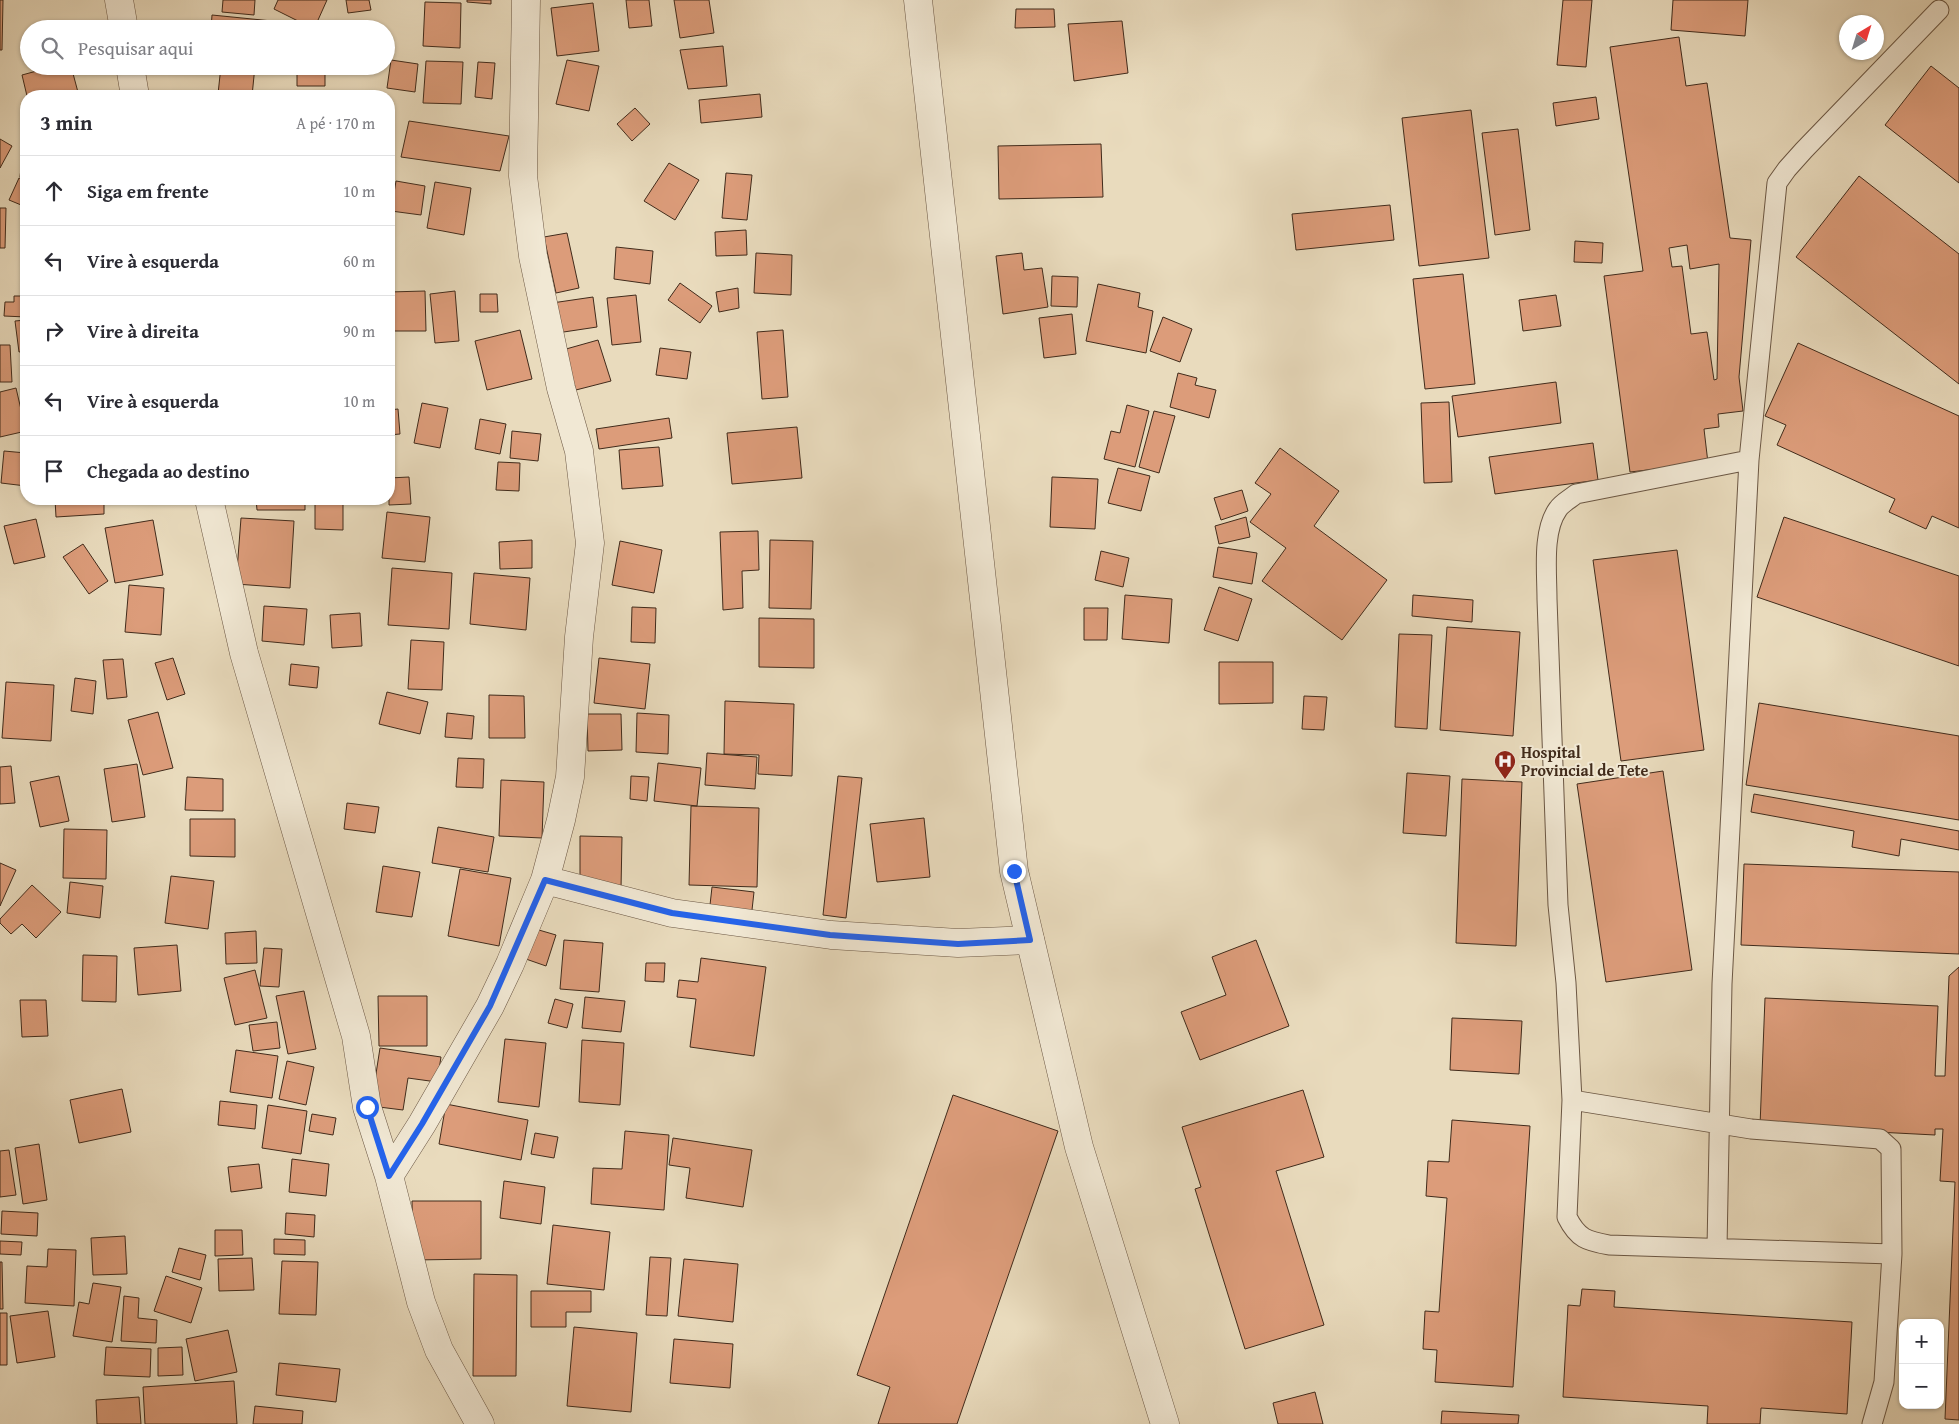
<!DOCTYPE html>
<html lang="pt">
<head>
<meta charset="utf-8">
<style>
	:root { --surface:#fff; --page:#f7f7f7; --text:#2b2b33; --muted:#7c7c81; --line:#e1e1e2 }
	body { margin:0; font-family:"Gentium Book Plus",serif; background:var(--page); color:var(--text) }
	.controls { position:absolute; right:15px; bottom:15px; display:grid; overflow:hidden; border-radius:10px; box-shadow:0 1px 4px #0004 }
	.controls button { width:45px; height:45px; display:grid; place-items:center; padding:0; border:0; border-bottom:1px solid var(--line); background:var(--surface); color:var(--text); font:25px sans-serif }
	.compass { position:absolute; left:1839px; top:15px; width:45px; height:45px; border-radius:50%; background:var(--surface); box-shadow:0 1px 4px #0004; rotate:38deg }
	.stop { position:absolute; width:15px; height:15px; margin:-11px; border:4px solid #2563eb; border-radius:50%; background:#fff }
	.stop.end { background:#2563eb; border-color:#fff; box-shadow:0 1px 5px #0008 }
	.list { margin:0; padding:0; list-style:none }
	h2 { display:flex; justify-content:space-between; align-items:center; height:65px; margin:0; padding:0 20px; font-size:21px }
	h2 small { font-size:16px; font-weight:400; color:var(--muted) }
	.list li { display:grid; grid-template-columns:32px 1fr auto; gap:15px; align-items:center; box-sizing:border-box; height:70px; padding:0 20px; border-top:1px solid var(--line) }
	.list b { display:block; font-size:19px; white-space:nowrap }
	.list em { font-size:16px; font-style:normal; color:var(--muted) }
	.icon { flex:none; width:28px; height:28px; fill:none; stroke:currentColor; stroke-width:2; stroke-linecap:round; stroke-linejoin:round }
	.map { position:relative; flex:none; width:1959px; height:1424px; overflow:hidden }
	.search { position:absolute; background:var(--surface); box-shadow:0 1px 4px #0004; left:20px; top:20px; width:375px; height:55px; display:flex; align-items:center; gap:12px; box-sizing:border-box; padding:0 18px; border-radius:28px; color:var(--muted); font-size:19px }
	.panel { position:absolute; background:var(--surface); box-shadow:0 1px 4px #0004; left:20px; top:90px; width:375px; height:415px; border-radius:20px }
	.map>svg:first-child { display:block }
</style>
</head>
<body>
<div class="map">
<svg width="1959" height="1424" viewBox="0 0 1959 1424">
	<rect width="100%" height="100%" fill="#e9dbbd"/>
	<filter id="stains"><feTurbulence type="fractalNoise" baseFrequency=".004" numOctaves="4"/><feColorMatrix values="0 0 0 0 .2 0 0 0 0 .09 0 0 0 0 .02 0 0 0 .5 -.17"/></filter>
	<radialGradient id="worn" r=".72"><stop offset=".6" stop-color="#630" stop-opacity="0"/><stop offset="1" stop-color="#630" stop-opacity=".3"/></radialGradient>
	<path fill="#dc9c7a" stroke="#412b1b" fill-rule="evenodd" d="M0 0H3L2 50H0Z
		M223 0H255L254 15 222 12Z
		M278 0H327L314 29 274 9Z
		M346 0H369L371 10 348 13Z
		M467 0H491V4L467 2Z
		M626 0H649L652 26 629 28Z
		M674 0H709L714 33 680 38Z
		M1563 0H1592L1586 67 1557 65Z
		M1673 0H1748L1745 36 1671 30Z
		M425 2 461 3 460 48 423 46Z
		M593 3 599 51 557 56 551 8Z
		M1016 9H1054L1055 27 1015 28Z
		M212 15 272 21V29H211Z
		M1122 21 1128 73 1074 81 1068 24Z
		M367 23V29H348V24Z
		M1679 37 1686 86 1707 83 1730 238 1751 240 1739 377 1743 411 1718 414 1719 427 1704 429 1708 463 1630 472 1604 276 1643 271 1610 47ZM1687 245 1690 269 1719 264 1717 379 1714 380 1707 332 1691 334 1682 266 1672 267 1669 248Z
		M723 46 727 86 688 89 680 50Z
		M391 60 418 64 415 92 387 88Z
		M567 60 599 66 589 111 556 104Z
		M426 61 463 62 461 104 423 103Z
		M478 62 495 63 492 99 475 97Z
		M55 66H71L79 96H27L22 75Z
		M221 66H255L252 96 218 94Z
		M297 66H325V86H297Z
		M1931 66 1959 88V183L1885 125Z
		M760 94 762 117 701 123 699 100Z
		M1596 97 1599 119 1556 126 1553 103Z
		M635 108 650 124 632 141 617 124Z
		M1471 110 1489 258 1419 266 1402 118Z
		M409 121 509 136 500 171 401 157Z
		M26 123V178L20 177Z
		M1518 129 1530 230 1495 235 1482 133Z
		M0 139 12 146 0 168Z
		M1101 144 1103 197 999 199 998 146Z
		M669 163 699 180 675 220 644 201Z
		M726 173 752 175 747 220 722 218Z
		M1859 176 1959 254V384L1796 257Z
		M19 178 26 181V207L9 200Z
		M396 181 425 186 421 215 391 211Z
		M435 182 471 188 464 235 427 228Z
		M1390 205 1394 240 1296 250 1292 214Z
		M0 208H6L5 248H0Z
		M746 230 747 255 716 256 715 232Z
		M567 233 579 288 556 293 544 237Z
		M1575 241 1603 243 1602 263 1574 262Z
		M616 247 653 251 650 284 614 279Z
		M756 253 792 255 791 295 754 293Z
		M1022 253 1024 270 1042 268 1048 307 1003 314 996 256Z
		M1463 274 1475 384 1425 389 1413 279Z
		M1052 276 1078 277 1077 307 1051 306Z
		M680 283 712 306 700 323 668 300Z
		M1098 284 1140 293 1138 307 1153 311 1146 353 1086 341Z
		M738 288 739 308 719 312 716 292Z
		M425 291 426 331H390L389 292Z
		M455 291 459 341 435 343 430 294Z
		M480 294H497L498 312H480Z
		M636 295 641 342 612 345 607 298Z
		M1556 295 1561 326 1523 331 1519 300Z
		M14 296H26V317L4 316 5 302H14Z
		M593 297 597 327 557 333 552 303Z
		M1072 314 1076 354 1044 358 1039 318Z
		M1163 317 1192 329 1180 362 1150 351Z
		M26 320V351L19 352 15 321Z
		M520 330 532 379 487 390 475 341Z
		M783 330 788 397 762 399 757 332Z
		M598 340 611 381 572 391 559 351Z
		M1798 343 1959 416V528L1932 516 1926 529 1889 512 1895 499 1777 445 1786 425 1765 416Z
		M0 345H10L12 382H0Z
		M660 348 691 352 687 379 656 375Z
		M1178 373 1197 378 1195 385 1216 390 1209 418 1170 407Z
		M1556 382 1561 423 1458 437 1452 396Z
		M16 388 26 431 0 437V392Z
		M1449 402 1452 482 1424 483 1421 403Z
		M422 403 448 408 440 448 414 443Z
		M1127 405 1149 411 1135 467 1104 459 1111 431 1120 433Z
		M398 409 400 434 389 435V410Z
		M1154 411 1175 416 1159 473 1139 467Z
		M669 418 672 438 599 449 596 429Z
		M480 419 506 424 500 454 475 449Z
		M797 427 802 478 732 484 727 433Z
		M512 431 541 434 538 461 510 458Z
		M1593 443 1598 480 1495 494 1489 457Z
		M659 447 663 486 622 489 619 450Z
		M1280 448 1339 491 1314 526 1387 580 1342 640 1262 581 1286 548 1250 522 1271 494 1255 483Z
		M4 451 26 453V486L1 483Z
		M498 462 520 463 519 491 496 490Z
		M1118 468 1150 476 1141 511 1108 503Z
		M409 477 411 504 389 505V478Z
		M1052 477 1098 479 1095 529 1050 527Z
		M1242 490 1248 511 1221 520 1214 498Z
		M55 499H104V514L56 517Z
		M256 499H305V510H257Z
		M315 499H343V530L315 529Z
		M387 512 430 517 425 562 382 558Z
		M1246 517 1250 537 1219 544 1215 526Z
		M1784 517 1959 576V666L1757 597Z
		M241 518 294 521 290 588 236 584Z
		M36 519 45 557 14 564 4 526Z
		M153 520 163 575 115 583 105 528Z
		M758 531 759 570 742 571 743 608 723 610 720 532Z
		M532 540V568L500 569 499 542Z
		M770 540 813 541 811 609 769 608Z
		M620 541 662 550 654 593 612 585Z
		M83 544 108 581 89 594 63 557Z
		M1218 547 1257 553 1252 584 1213 577Z
		M1677 550 1704 750 1621 761 1593 560Z
		M1101 551 1129 558 1123 587 1095 580Z
		M392 568 452 573 449 629 388 625Z
		M474 573 530 578 526 630 470 624Z
		M129 585 164 588 161 635 125 632Z
		M1219 587 1252 599 1238 641 1204 630Z
		M1125 595 1172 599 1169 643 1122 639Z
		M1413 595 1473 600 1472 622 1412 616Z
		M264 606 307 609 304 645 262 641Z
		M632 607 656 608 655 643 631 642Z
		M1084 608H1108L1107 640H1084Z
		M360 613 362 646 332 648 330 615Z
		M759 618 814 619V668L759 667Z
		M1447 627 1520 632 1513 736 1440 730Z
		M1399 634 1432 635 1427 729 1395 727Z
		M411 640 444 642 442 690 408 689Z
		M173 658 185 694 167 700 155 663Z
		M599 658 650 664 645 709 594 703Z
		M123 659 127 697 107 699 103 660Z
		M1219 662H1273V703L1219 704Z
		M291 664 319 667 317 688 289 685Z
		M75 678 96 681 93 714 71 711Z
		M6 682 54 685 51 741 2 738Z
		M387 692 428 702 420 734 379 724Z
		M489 695 524 696 525 738H489Z
		M1304 696 1327 697 1324 730 1302 729Z
		M725 701 794 704 792 776 758 774 759 755 724 754Z
		M1759 703 1959 736V820L1746 785Z
		M158 712 173 768 143 775 128 720Z
		M447 713 474 716 472 739 445 737Z
		M637 713 669 715 668 754 636 752Z
		M587 714H621L622 750 588 751Z
		M707 753 757 757 755 789 705 785Z
		M458 758 484 759 483 788 456 787Z
		M658 763 701 768 697 806 654 801Z
		M137 764 145 817 112 822 104 769Z
		M11 766 15 803 0 804V767Z
		M1663 771 1692 970 1606 982 1577 784Z
		M1407 773 1450 776 1446 836 1403 833Z
		M59 776 69 821 40 827 30 782Z
		M631 776 649 777 647 801 630 799Z
		M838 776 862 778 846 918 823 915Z
		M187 777 223 779V811L185 810Z
		M1462 779 1522 782 1516 946 1456 943Z
		M501 780 544 782 542 838 499 836Z
		M1754 794 1959 831V850L1901 839 1899 856 1852 847 1854 831 1751 812Z
		M347 803 379 807 375 833 344 829Z
		M691 806 759 808 757 887 689 885Z
		M924 818 930 877 877 882 870 824Z
		M190 819H235V857L190 856Z
		M438 827 494 837 488 872 432 863Z
		M64 829 107 830 106 879 63 878Z
		M580 836 622 837 621 889H580Z
		M0 863 16 870 0 906Z
		M1744 864 1959 872V954L1741 945Z
		M383 866 420 872 412 917 376 912Z
		M460 869 511 878 499 946 448 936Z
		M171 876 214 881 208 929 165 923Z
		M70 882 103 886 100 918 67 913Z
		M32 885 61 912 36 938 22 924 11 934 0 923V919Z
		M712 887 754 892 751 919 709 914Z
		M532 928 556 935 546 966 523 958Z
		M256 931 257 963 226 964 225 933Z
		M564 940 603 943 599 992 560 989Z
		M1256 940 1289 1026 1200 1060 1181 1012 1226 995 1212 957Z
		M177 945 181 991 138 995 134 948Z
		M264 948 282 949 279 987 260 986Z
		M83 955 117 956 116 1002 82 1001Z
		M701 958 766 967 754 1056 690 1047 696 999 677 997 679 980 698 982Z
		M646 963H665L664 982 645 981Z
		M1959 967V1420L1945 1419 1955 1182 1940 1181 1943 1129H1935V1135L1760 1126 1765 998 1938 1006 1935 1076H1945L1949 976Z
		M255 970 267 1018 235 1025 224 978Z
		M304 991 316 1049 288 1054 276 996Z
		M378 996H427V1046H379Z
		M585 997 625 1001 621 1032 582 1028Z
		M555 999 573 1004 567 1028 548 1023Z
		M20 1000H46L48 1036 22 1037Z
		M1452 1018 1522 1021 1519 1074 1450 1070Z
		M277 1022 280 1048 253 1051 249 1025Z
		M505 1039 546 1043 539 1107 498 1102Z
		M582 1040 624 1043 620 1105 579 1102Z
		M380 1048 441 1057 437 1082 408 1078 403 1110 371 1106Z
		M236 1050 278 1056 272 1098 230 1092Z
		M287 1061 314 1067 306 1105 279 1099Z
		M122 1089 131 1132 79 1143 70 1100Z
		M1303 1090 1324 1157 1276 1171 1324 1325 1245 1349 1195 1189 1201 1187 1182 1127Z
		M953 1095 1058 1131 957 1424H878L890 1387 857 1375Z
		M220 1101 257 1105 255 1129 218 1125Z
		M446 1104 528 1120 521 1160 439 1144Z
		M268 1105 307 1111 301 1154 262 1148Z
		M312 1114 336 1118 333 1135 309 1131Z
		M1452 1120 1530 1126 1513 1387 1435 1382 1437 1350 1423 1349 1425 1311 1439 1312 1447 1198 1426 1196 1428 1161 1449 1162Z
		M625 1131 669 1135 664 1210 591 1204 593 1168 622 1169Z
		M535 1133 558 1137 554 1158 531 1154Z
		M673 1138 752 1150 743 1207 686 1198 690 1168 669 1165Z
		M39 1144 47 1200 23 1204 15 1148Z
		M9 1150 16 1195 0 1197V1151Z
		M292 1159 329 1164 326 1196 289 1192Z
		M259 1164 262 1188 231 1192 228 1167Z
		M504 1181 545 1187 541 1224 500 1218Z
		M412 1201H481V1259L413 1260Z
		M2 1211 38 1213 37 1236 1 1234Z
		M286 1213 315 1215 314 1237 285 1234Z
		M553 1225 610 1232 604 1290 547 1284Z
		M215 1230H242L243 1255 215 1256Z
		M125 1236 127 1274 93 1275 91 1238Z
		M274 1239 305 1240V1255L274 1254Z
		M0 1241 22 1242 21 1255 0 1254Z
		M179 1248 206 1255 200 1280 172 1272Z
		M48 1249 76 1250 74 1306 25 1303 27 1266 47 1267Z
		M650 1257 671 1258 667 1316 646 1315Z
		M252 1258 254 1290 219 1291 218 1259Z
		M684 1259 738 1264 733 1322 678 1316Z
		M282 1261 318 1262 316 1315 279 1314Z
		M0 1262H2L3 1309H0Z
		M474 1274 517 1275 516 1376H473Z
		M166 1276 202 1288 191 1323 154 1311Z
		M93 1283 121 1287 112 1342 73 1336 79 1302 89 1304Z
		M1582 1289 1615 1291 1614 1307 1852 1322 1847 1414 1761 1408 1760 1424H1707L1708 1406 1563 1397 1568 1305 1580 1306Z
		M531 1291H591V1312H566V1327H531Z
		M124 1296 139 1298 138 1318 157 1320 156 1343 121 1341Z
		M48 1311 55 1357 17 1363 10 1316Z
		M0 1313H7V1365H0Z
		M574 1327 637 1333 631 1412 567 1406Z
		M228 1330 237 1372 195 1381 186 1339Z
		M674 1339 733 1344 730 1388 670 1383Z
		M106 1347 151 1349 150 1377 104 1375Z
		M182 1347 183 1375 158 1376V1348Z
		M279 1363 340 1369 336 1402 276 1395Z
		M234 1381 237 1424H145L143 1387Z
		M1315 1392 1323 1424H1278L1273 1403Z
		M139 1397 141 1424H97L96 1400Z
		M255 1406 303 1411 302 1424H253Z
		M1442 1411 1519 1415 1518 1424H1441Z"/>
	<g fill="none" stroke-linecap="round" stroke-linejoin="round">
		<g stroke="#6b5744" stroke-width="21">
			<path id="service" d="M1749 460 1576 494C1570 499 1562 503 1558 509 1542 531 1547 572 1547 599L1558 905 1566 983 1572 1100 1567 1217C1578 1239 1587 1241 1609 1245L1892 1254
				M1572 1100 1751 1129 1880 1139 1891 1149 1892 1254 1884 1382 1872 1424
				M1717 1248 1722 984 1749 460 1777 183 1787 169 1804 150 1939 10"/>
		</g>
		<g stroke="#6b5744" stroke-width="29">
			<path id="minor" d="M119 0 124 29
				M130 66 135 96
				M209 499 244 653 356 1036 367 1107 389 1176 421 1302 439 1350 480 1424
				M545 880 672 913 831 935 958 943 1030 940
				M389 1176 422 1124 490 1006 510 964 545 880 561 820 570 777 579 637 590 543 579 451 561 388 533 256 523 176 526 0"/>
		</g>
		<g stroke="#6b5744" stroke-width="29">
			<path id="tertiary" d="M918 0 1014 871 1079 1147 1165 1424"/>
		</g>
		<use href="#service" stroke="#f1e8d4" stroke-width="19"/>
		<use href="#minor" stroke="#f1e8d4" stroke-width="28"/>
		<use href="#tertiary" stroke="#f1e8d4" stroke-width="28"/>
	</g>
	<g fill="none" stroke-linecap="round" stroke-linejoin="round">
		<path stroke="#2563eb" stroke-width="6" d="M367 1107 389 1176 422 1124 490 1006 545 880 672 913 830 935 958 944 1030 940 1014 871"/>
	</g>
	<defs>
		<g id="hospital-pin" transform="scale(1.125)"><path d="M0 17L-7.5 6A9.5 9.5 0 1 1 7.5 6Z" fill="#8f2418" stroke="#f1e8d4"/><path d="M-5-5h3v3.5h4V-5h3V5h-3V1.5h-4V5h-3Z" fill="#fff"/></g>
	</defs>
	<g fill-rule="evenodd">
		<use href="#hospital-pin" x="1505" y="761"/>
	</g>
	<g text-anchor="middle" stroke-width="4" stroke-linejoin="round" paint-order="stroke">
		<g font-size="16" font-weight="bold" fill="#412b1b" stroke="#f1e8d4" text-anchor="start">
			<text x="1521" y="758">Hospital<tspan x="1521" dy="18">Provincial de Tete</tspan></text>
		</g>
	</g>
	<rect width="100%" height="100%" filter="url(#stains)"/>
	<rect width="100%" height="100%" fill="url(#worn)"/>
</svg>
<div class="controls">
<button>+</button>
<button>−</button>
</div>
<svg class="compass" viewBox="-18 -18 36 36"><path d="M0-13l5 13h-10z" fill="#e53935"/><path d="M0 13l5-13h-10z" fill="#7c7c81"/></svg>
<div class="stop" style="left:367px;top:1107px"></div>
<div class="stop end" style="left:1014px;top:871px"></div>
<div class="search"><svg class="icon" aria-label="search" viewBox="0 0 24 24"><circle cx="10" cy="10" r="6"/><path d="M15 15l6 6"/></svg>Pesquisar aqui</div>
<section class="panel">
<h2>3 min<small>A pé · 170 m</small></h2>
<ul class="list">
<li><svg class="icon" aria-label="ahead" viewBox="0 0 24 24"><path d="M12 20V5M6 11l6-6 6 6"/></svg><div><b>Siga em frente</b></div><em>10 m</em></li>
<li><svg class="icon" aria-label="left" viewBox="0 0 24 24"><path d="M17 20v-9H6M10 6l-5 5 5 5"/></svg><div><b>Vire à esquerda</b></div><em>60 m</em></li>
<li><svg class="icon" aria-label="right" viewBox="0 0 24 24"><path d="M7 20v-9h11M14 6l5 5-5 5"/></svg><div><b>Vire à direita</b></div><em>90 m</em></li>
<li><svg class="icon" aria-label="left" viewBox="0 0 24 24"><path d="M17 20v-9H6M10 6l-5 5 5 5"/></svg><div><b>Vire à esquerda</b></div><em>10 m</em></li>
<li><svg class="icon" aria-label="arrive" viewBox="0 0 24 24"><path d="M6 21V4h12l-3 4 3 4H6"/></svg><div><b>Chegada ao destino</b></div></li>
</ul>
</section>
</div>
</body>
</html>
